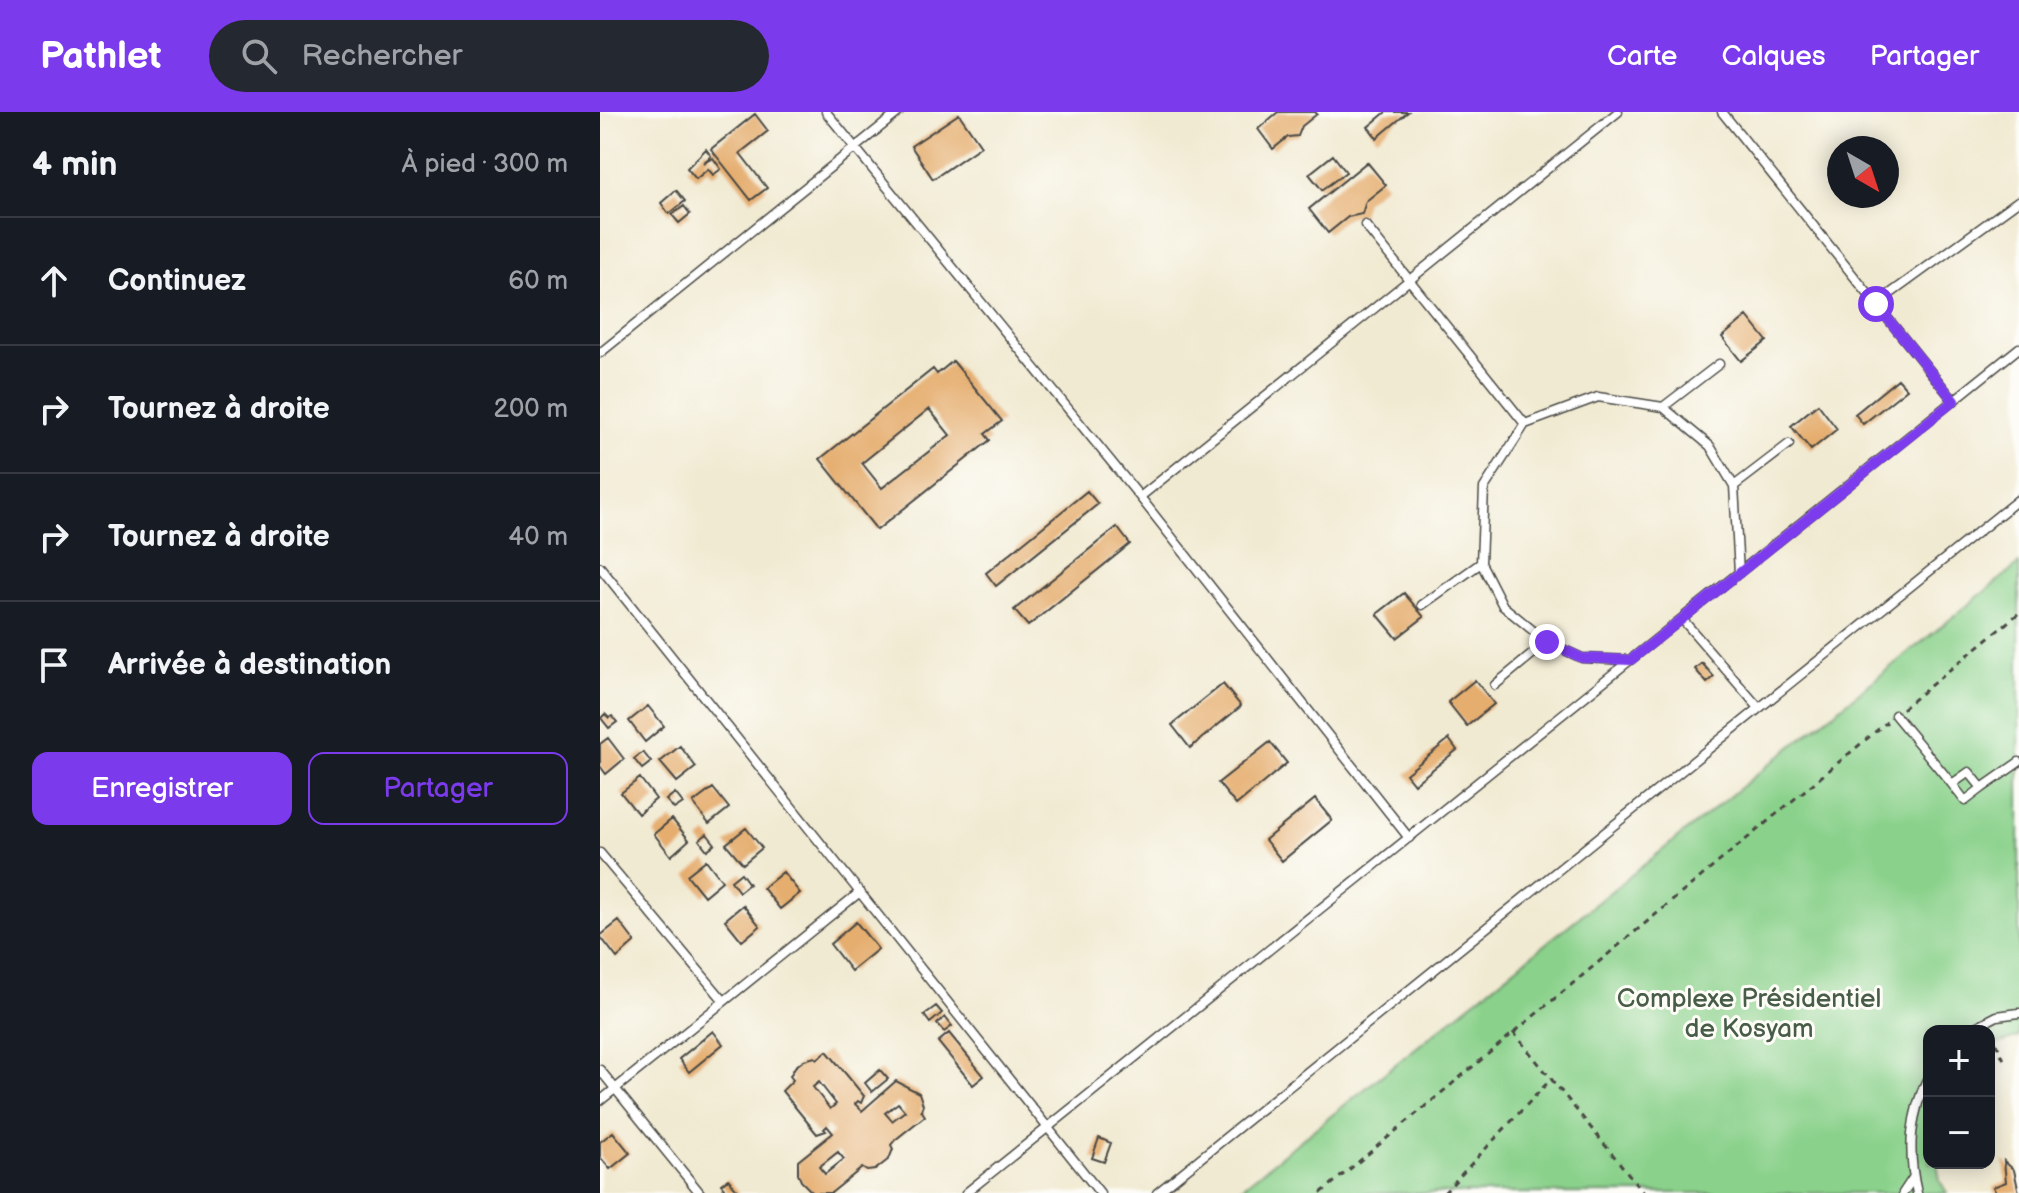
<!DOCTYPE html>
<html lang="fr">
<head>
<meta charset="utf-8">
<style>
	:root { --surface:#171b24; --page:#242831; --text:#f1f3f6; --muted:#9ea1a6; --line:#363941; --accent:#7c3aed }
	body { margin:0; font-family:"Balsamiq Sans",sans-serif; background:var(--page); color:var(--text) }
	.controls { position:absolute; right:24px; bottom:24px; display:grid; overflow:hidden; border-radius:16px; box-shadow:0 4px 20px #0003 }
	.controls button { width:72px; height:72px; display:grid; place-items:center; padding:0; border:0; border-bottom:2px solid var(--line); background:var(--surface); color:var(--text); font:40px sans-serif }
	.compass { position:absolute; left:1227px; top:24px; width:72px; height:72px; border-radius:50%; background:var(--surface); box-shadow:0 4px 20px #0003; rotate:141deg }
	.stop { position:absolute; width:24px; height:24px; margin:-18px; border:6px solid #7c3aed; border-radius:50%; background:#fff }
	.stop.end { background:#7c3aed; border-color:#fff; box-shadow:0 2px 8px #0008 }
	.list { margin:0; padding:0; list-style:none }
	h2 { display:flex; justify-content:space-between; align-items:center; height:104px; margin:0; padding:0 32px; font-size:34px }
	h2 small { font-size:26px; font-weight:400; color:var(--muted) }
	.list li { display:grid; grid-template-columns:52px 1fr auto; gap:24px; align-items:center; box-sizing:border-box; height:128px; padding:0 32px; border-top:2px solid var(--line) }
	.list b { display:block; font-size:30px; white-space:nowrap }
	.list em { font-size:26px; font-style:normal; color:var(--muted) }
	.actions { display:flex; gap:16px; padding:24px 32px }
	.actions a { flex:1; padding:18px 0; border:2px solid var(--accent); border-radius:16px; text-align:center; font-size:28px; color:var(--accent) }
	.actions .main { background:var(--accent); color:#fff }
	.icon { flex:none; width:44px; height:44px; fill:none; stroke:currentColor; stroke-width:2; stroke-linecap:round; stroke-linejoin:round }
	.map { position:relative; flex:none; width:1419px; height:1081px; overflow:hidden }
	header { display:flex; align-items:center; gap:48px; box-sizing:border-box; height:112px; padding:0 40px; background:var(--accent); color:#fff }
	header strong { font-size:38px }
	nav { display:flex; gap:44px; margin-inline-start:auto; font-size:28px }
	.search { width:560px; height:72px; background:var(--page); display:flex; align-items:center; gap:20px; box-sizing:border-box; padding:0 28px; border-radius:44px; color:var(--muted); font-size:30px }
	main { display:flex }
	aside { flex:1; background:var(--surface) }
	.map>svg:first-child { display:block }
</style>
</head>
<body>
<header>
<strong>Pathlet</strong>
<div class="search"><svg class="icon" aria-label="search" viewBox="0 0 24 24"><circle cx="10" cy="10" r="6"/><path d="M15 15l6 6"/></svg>Rechercher</div>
<nav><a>Carte</a><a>Calques</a><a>Partager</a></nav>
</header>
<main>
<aside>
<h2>4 min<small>À pied · 300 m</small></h2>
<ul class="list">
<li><svg class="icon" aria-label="ahead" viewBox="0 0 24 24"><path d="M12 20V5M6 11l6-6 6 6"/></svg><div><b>Continuez</b></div><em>60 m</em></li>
<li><svg class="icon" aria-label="right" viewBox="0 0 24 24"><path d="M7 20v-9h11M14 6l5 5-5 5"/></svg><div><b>Tournez à droite</b></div><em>200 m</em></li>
<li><svg class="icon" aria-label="right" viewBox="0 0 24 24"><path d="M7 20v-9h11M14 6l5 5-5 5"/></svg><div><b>Tournez à droite</b></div><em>40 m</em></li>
<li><svg class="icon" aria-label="arrive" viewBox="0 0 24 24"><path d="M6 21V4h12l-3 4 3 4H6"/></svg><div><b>Arrivée à destination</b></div></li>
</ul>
<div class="actions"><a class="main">Enregistrer</a><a>Partager</a></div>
</aside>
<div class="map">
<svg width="1419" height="1081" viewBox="0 0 1419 1081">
	<rect width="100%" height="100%" fill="#fdfcf7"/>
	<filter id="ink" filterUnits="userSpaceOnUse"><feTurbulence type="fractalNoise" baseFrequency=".0125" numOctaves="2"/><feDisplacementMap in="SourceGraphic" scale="16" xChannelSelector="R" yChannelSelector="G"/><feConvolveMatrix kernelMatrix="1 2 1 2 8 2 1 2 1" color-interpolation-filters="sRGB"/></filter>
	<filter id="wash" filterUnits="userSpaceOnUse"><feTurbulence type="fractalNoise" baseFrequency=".006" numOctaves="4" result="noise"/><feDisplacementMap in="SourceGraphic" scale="32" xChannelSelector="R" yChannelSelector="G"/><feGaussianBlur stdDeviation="1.8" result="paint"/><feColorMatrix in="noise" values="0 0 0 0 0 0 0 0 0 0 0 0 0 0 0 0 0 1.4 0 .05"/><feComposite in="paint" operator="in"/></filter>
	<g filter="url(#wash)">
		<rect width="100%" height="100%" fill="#f1ead2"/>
		<path fill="#8ad18b" stroke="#5a7e5b" stroke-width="2" d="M1419 452V925L1389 935V919H1329V1051H1337L1340 1069 1347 1081H635Z"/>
		<g id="blocks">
			<path fill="#e5ad6e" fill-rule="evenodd" d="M678 0H715L717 2 702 14 698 24 688 25 673 37 658 17Z
				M786 0H808L777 26 768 15Z
				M155 2 168 19 140 41 167 76 151 88 111 37Z
				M359 2 381 34 333 67 311 34Z
				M106 37 111 44 103 51 113 46 121 57 113 63 108 57 96 67 87 56Z
				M733 43 746 60 722 78 709 62Z
				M767 50 786 73 766 89 762 102 748 105 728 121 709 97Z
				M76 78 85 89 69 102 61 91Z
				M84 94 90 102 79 111 72 103Z
				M1147 204 1167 229 1141 249 1122 225Z
				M353 249 402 309 385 322 390 328 277 418 220 347 333 257 337 262ZM329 297 350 323 282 376 262 351Z
				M1298 267 1307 277 1263 312 1255 302Z
				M1218 292 1237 317 1211 338 1191 314Z
				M487 379 498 392 396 474 386 461Z
				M517 415 530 432 428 514 414 498Z
				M804 481 824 505 797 526 777 502Z
				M1102 551 1114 565 1107 571 1095 557Z
				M875 568 894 592 867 614 848 590Z
				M623 572 641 594 590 636 572 613Z
				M48 594 64 614 45 630 29 609Z
				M5 602 9 606 12 604 17 610 9 616 1 606Z
				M8 626 24 647 6 662 0 654V632Z
				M849 627 857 638 814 672 806 662Z
				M670 630 687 651 636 693 618 671Z
				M80 634 96 655 77 670 60 650Z
				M43 640 51 650 42 657 34 647Z
				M40 666 56 687 38 702 21 681Z
				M113 676 129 696 109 712 93 691Z
				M75 681 83 691 74 697 66 688Z
				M715 687 732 708 682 749 665 728Z
				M72 707 89 728 71 744 54 722Z
				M146 716 162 736 143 752 126 732Z
				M107 722 115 732 107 738 99 728Z
				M106 748 122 769 104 784 87 763Z
				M183 760 200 781 180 797 163 776Z
				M141 761 149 772 139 780 131 769Z
				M143 793 160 814 142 829 125 808Z
				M19 809 35 830 17 846 0 824Z
				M256 810 278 837 251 859 230 832Z
				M336 894 342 901 330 911 324 903Z
				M345 905 352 914 344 920 337 912Z
				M113 919 123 932 89 960 79 947Z
				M349 921 384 964 373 973 338 930Z
				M227 939 264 984 261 991 258 989 255 992 262 999 296 969 319 981 323 993 321 998 325 1004 295 1028 291 1033 293 1037 289 1047 275 1058 267 1059 262 1056 231 1081H213L201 1069 198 1062V1049L233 1021 227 1014 224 1017 226 1019 217 1022 182 979 193 968 190 964 195 955 204 948 215 945 217 947ZM219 970 236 992 230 997 213 975ZM298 991 305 999 292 1009 285 1001ZM238 1040 244 1047 225 1062 219 1055Z
				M280 958 288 967 272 980 265 971Z
				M13 1020 30 1041 10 1057 0 1045V1030Z
				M499 1026 511 1031 504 1050 492 1046Z
				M1404 1049 1414 1058 1419 1081H1396L1393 1075 1406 1070Z
				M128 1067 140 1081H128L121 1072Z"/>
		</g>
	</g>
	<g filter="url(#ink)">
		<use href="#blocks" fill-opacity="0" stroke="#494844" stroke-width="2"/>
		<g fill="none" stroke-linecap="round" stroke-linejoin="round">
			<g stroke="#494844" stroke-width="11">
				<path id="service" d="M226 0 540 385 809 726
					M1122 0 1354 289
					M765 113 925 312 998 285 1063 295 1110 334 1134 374 1139 461
					M1276 192 1418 89
					M0 241 299 0
					M1063 295 1119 252
					M925 312 884 376 881 451 903 494 947 530 982 546 1030 548
					M1134 374 1189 332
					M540 385 1018 0
					M0 455 500 1081
					M822 493 881 451
					M1082 507 1159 596
					M895 573 947 530
					M1295 603 1352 672 1369 660 1382 676 1419 650
					M1352 672 1365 689 1382 676
					M0 741 124 889
					M1368 919 1397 904 1419 901
					M0 958 100 1081
					M0 989 260 780
					M366 1081 1419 236
					M557 1081 1419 387
					M1303 1081 1313 1066
					M1317 1081C1307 1039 1310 1002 1329 963"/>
			</g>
			<path stroke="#494844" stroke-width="3" stroke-dasharray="6 6" stroke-linecap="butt" d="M1302 597 1419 501
				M913 920 1044 1081
				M1391 920 1405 950
				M721 1081 1287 610
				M844 1081 952 966"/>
			<use href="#service" stroke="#fff" stroke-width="8"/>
		</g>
	</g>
	<g fill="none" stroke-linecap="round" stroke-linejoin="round" filter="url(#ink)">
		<path stroke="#7c3aed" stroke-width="10" d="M947 530 982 546 1031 548 1354 289 1276 192"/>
	</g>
	<g text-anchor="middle" stroke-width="6" stroke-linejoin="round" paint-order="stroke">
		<g font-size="26" fill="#485d48" stroke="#fdfcf7">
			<text x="1149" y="895">Complexe Présidentiel<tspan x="1149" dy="30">de Kosyam</tspan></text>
		</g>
	</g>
</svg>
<div class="controls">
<button>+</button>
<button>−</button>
</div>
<svg class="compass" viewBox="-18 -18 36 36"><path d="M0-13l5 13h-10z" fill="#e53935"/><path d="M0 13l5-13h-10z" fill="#9ea1a6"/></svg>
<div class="stop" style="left:1276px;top:192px"></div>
<div class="stop end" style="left:947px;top:530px"></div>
</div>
</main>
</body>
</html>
